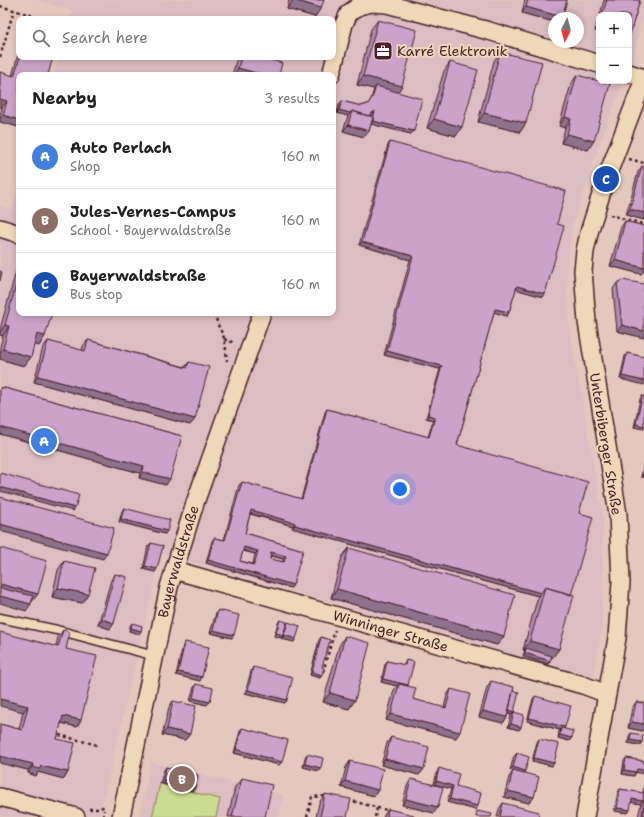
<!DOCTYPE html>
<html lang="en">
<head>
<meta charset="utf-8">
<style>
	:root { --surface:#fff; --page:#f2f2f2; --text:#222; --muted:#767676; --line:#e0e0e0; --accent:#4a1f2b }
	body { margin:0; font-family:"Shantell Sans",sans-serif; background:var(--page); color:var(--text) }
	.controls { position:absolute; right:12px; top:12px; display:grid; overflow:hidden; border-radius:8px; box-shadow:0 2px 6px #0003 }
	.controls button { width:36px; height:36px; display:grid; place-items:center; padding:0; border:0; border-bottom:1px solid var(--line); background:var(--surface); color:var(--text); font:20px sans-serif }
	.compass { position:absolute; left:548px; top:12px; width:36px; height:36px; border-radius:50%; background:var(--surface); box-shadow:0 2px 6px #0003; rotate:186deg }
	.you { position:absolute; left:400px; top:489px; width:14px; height:14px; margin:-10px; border:3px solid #fff; border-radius:50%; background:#1a73e8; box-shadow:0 0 0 6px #1a73e833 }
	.badge { display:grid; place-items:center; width:26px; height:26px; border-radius:50%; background:var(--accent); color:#fff; font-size:13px; font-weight:700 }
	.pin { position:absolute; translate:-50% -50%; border:2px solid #fff; box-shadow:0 1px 4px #0006 }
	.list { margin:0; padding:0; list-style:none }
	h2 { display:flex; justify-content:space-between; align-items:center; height:52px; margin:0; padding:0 16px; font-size:17px }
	h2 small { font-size:13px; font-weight:400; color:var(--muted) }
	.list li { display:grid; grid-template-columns:26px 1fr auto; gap:12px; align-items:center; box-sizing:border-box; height:64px; padding:0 16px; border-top:1px solid var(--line) }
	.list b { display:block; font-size:15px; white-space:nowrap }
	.list p { margin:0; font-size:13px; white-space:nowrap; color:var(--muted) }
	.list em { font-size:13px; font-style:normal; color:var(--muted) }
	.icon { flex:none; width:22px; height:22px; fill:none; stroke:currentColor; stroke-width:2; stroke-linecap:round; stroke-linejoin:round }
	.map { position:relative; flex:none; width:644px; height:817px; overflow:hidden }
	.search { position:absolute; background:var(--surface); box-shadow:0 2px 6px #0003; left:16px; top:16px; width:320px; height:44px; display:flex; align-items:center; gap:10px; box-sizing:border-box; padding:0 14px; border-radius:8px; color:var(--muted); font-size:15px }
	.panel { position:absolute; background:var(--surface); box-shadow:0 2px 6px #0003; left:16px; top:72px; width:320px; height:244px; border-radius:8px }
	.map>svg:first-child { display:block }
</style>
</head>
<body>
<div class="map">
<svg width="644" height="817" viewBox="0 0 644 817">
	<rect width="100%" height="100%" fill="#e4c8bd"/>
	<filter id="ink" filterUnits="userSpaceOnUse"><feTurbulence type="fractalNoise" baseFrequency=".025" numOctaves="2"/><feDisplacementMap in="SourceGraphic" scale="8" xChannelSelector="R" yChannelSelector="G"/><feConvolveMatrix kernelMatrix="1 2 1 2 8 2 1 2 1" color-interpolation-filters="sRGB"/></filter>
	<g filter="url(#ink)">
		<path fill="#dcbdc1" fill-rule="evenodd" d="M37 0H644V10L634 54 629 68V15H599V81H624L601 139 572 226 567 265V297L570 333 603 517 602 623 593 678 161 553 99 817H0V206L12 210 19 187V313H333V75H53L59 57H333V19H70L73 11ZM554 18H578V42H554Z
			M151 762 283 795 278 817H139Z"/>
		<path fill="#cadc90" stroke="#8a7e5e" d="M160 784 220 799 216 817H152Z"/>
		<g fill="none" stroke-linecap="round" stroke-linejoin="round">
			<g stroke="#4a1f2b" stroke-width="11">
				<path id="service" d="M0 618 57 630 155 656"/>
			</g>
			<g stroke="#4a1f2b" stroke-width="20">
				<g id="minor">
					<path d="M629 73 644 78"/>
					<path d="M331 75 344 24 349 13 359 6 371 3 387 4 489 31 599 64"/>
					<path d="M0 228 19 234"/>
					<path id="s1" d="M174 570 583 685 607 694"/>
					<path d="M0 797 76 817"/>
					<path id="s2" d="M121 817 169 587 195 503 262 313"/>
					<path d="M585 817 617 638 621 582 618 514 587 322 583 271 585 251 590 229 606 179 644 79"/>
				</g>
			</g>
			<path stroke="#4a1f2b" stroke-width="2.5" stroke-dasharray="3 3" stroke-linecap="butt" d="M0 6 34 16
				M0 57 14 10
				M629 159 644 163
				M610 215 644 224
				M217 313C214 322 221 329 224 338 226 345 226 353 227 361
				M224 339 235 343
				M323 672 335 630
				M59 735 97 745
				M348 800 390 811
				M89 809H98L105 806
				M103 817 104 810
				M307 817 312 797 327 796
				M375 817 377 808"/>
			<use href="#service" stroke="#efd8b7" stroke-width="8"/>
			<use href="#minor" stroke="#efd8b7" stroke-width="17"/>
		</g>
		<path fill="#af8cae" stroke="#4a1f2b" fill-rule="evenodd" d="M289 0H324L315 17 287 9Z
			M525 0H567L562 17 561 18H554V22L522 13Z
			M604 0H640L629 35V15H600Z
			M599 18V32L595 31Z
			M378 20 398 92 414 131 411 134 371 124 369 131 364 137 343 131 348 116 337 113 339 104 342 101 361 106 368 104 371 99 374 89 357 85 371 29Z
			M19 51V57H53L19 75V127L0 122V115L2 107H0V72L12 76Z
			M500 52 526 123 520 132 478 122 494 61Z
			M239 57H260L279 75H232L236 61Z
			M450 62 456 136 427 128 444 71Z
			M577 75 588 150 561 143 565 128 559 126 571 84Z
			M390 142 557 224 545 294 543 297 516 289 509 312 507 316 494 312 457 445 579 513 571 595 559 649 552 658H551L548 664 523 656 525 650H523L538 596 292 528 293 526 250 514 245 533 303 550 291 588 206 563 212 541 214 538 224 540 239 485 242 482 301 499 325 412 327 409 428 437 433 420 426 418 440 369 384 355 410 260 359 245 388 145ZM243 551 255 554 253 564 240 561ZM271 556 283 559V562L270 559Z
			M642 166 644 220 626 215 638 172Z
			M625 221 644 226V271L641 274 610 266 621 227Z
			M19 265V313L45 336 39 346 34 344 31 357 24 366 0 359V346L3 336 0 335V329L17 268Z
			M617 283 644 338 617 331 613 289Z
			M88 340 185 367 189 362 195 419 190 425 34 382 43 347 48 341 82 351 83 346Z
			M627 353 644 357 620 379 625 356Z
			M1 387 182 436 166 485 139 478 140 473 0 434V388Z
			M642 396 644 429 634 427 640 399Z
			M644 461V477H641Z
			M124 508 165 534 119 522 122 511Z
			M151 543 155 572 143 569 148 546Z
			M349 548 504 636 497 645 331 598 342 557Z
			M64 561 82 603 52 597 58 570Z
			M115 574 114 623 110 629 98 625 111 580Z
			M218 610 232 638 210 633 216 613Z
			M280 620 286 625 288 622 294 642 282 639 283 636 281 638 274 636 278 623Z
			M132 623 139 634 129 631 130 626Z
			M63 630 66 649 77 727 61 723 57 739 68 772 64 779 38 772 36 776 28 773V770L0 763V724L19 729 23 712 56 646 58 637Z
			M345 636 355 700 349 709 323 702 339 646Z
			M321 637 322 667V675L320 678 310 675 319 640Z
			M185 642 200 681 176 675 183 645Z
			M406 660 408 686 413 699 444 708 447 695 451 689 456 738 386 720 394 690 397 686 381 682 385 664 387 661 404 665Z
			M253 667 287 700 285 703 245 693 251 671Z
			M491 681 513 691 514 712 512 715 508 714 507 717 503 723 479 717 487 687Z
			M196 684 207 705 190 701 194 687Z
			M535 696 572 738 569 741 558 738 559 731 560 730 527 721 533 699Z
			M173 701 190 734 185 740 162 735 169 707Z
			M636 702 644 703V728L642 731 628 728 632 708Z
			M514 712 521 727 519 730 508 727 511 715Z
			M242 728 279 765 234 753 240 731Z
			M631 733 640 745 628 743 629 736Z
			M391 737 424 769 419 775 381 765 387 743Z
			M539 739 554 763 552 766 532 761 537 742Z
			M517 753 525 771 523 773 534 797 529 803 504 797 509 777 513 771 510 770 514 756Z
			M307 754 319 771 303 767 305 757Z
			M626 758 644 761V774L636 772 634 776 622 774 624 761Z
			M350 761 378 790 374 796 341 787 346 767Z
			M166 767 195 788 193 791 160 783 164 770Z
			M439 768 456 786 476 810 447 802 451 789 434 784 437 772Z
			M242 778 265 817H228L235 787Z
			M411 779 434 813 402 805 407 786Z
			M644 787V817H638L641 804 631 802 628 813 614 811 618 792 620 789 643 793Z
			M325 794 347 817H316L319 803Z
			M503 803 538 817H497L499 809Z
			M388 809 413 817H383Z"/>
		<path fill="#8e728d" stroke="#4a1f2b" d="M293 0 321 8 315 17 287 9Z
			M526 7 562 17 561 18H554V22L522 13Z
			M599 26V32L595 31Z
			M238 68 264 75H233Z
			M363 76 402 86 396 95 376 86 374 89 357 85Z
			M0 99 7 101 2 107H0Z
			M339 110 350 113 348 116 337 113Z
			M375 111 373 114 366 119 350 117Z
			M484 113 526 123 520 132 478 122Z
			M3 115 19 120V127L0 122V119Z
			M565 117 571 119 565 128 559 126Z
			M434 119 462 127 456 136 427 128Z
			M373 121 414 131 411 134 371 124Z
			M348 125 369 131 364 137 343 131Z
			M567 134 594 141 588 150 561 143Z
			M630 209 644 213V220L626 215Z
			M362 242 413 256 410 260 359 245Z
			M615 260 644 268V271L641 274 610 266Z
			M517 286 545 294 543 297 515 289Z
			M495 309 509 312 507 316 493 312Z
			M5 325 9 326 3 336 0 335V332Z
			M622 325 644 331V338L617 331Z
			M37 334 45 336 39 346 31 343Z
			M3 349 31 357 24 366 0 359V353Z
			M387 351 442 366 440 369 384 355Z
			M38 376 195 419 190 425 34 382Z
			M622 376 644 381V385L620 379Z
			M428 415 435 417 433 420 426 418Z
			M636 424 644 426V429L634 427Z
			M0 427 144 466 140 473 0 434Z
			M143 472 170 479 166 485 139 478Z
			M643 474H644V477H641Z
			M0 487 75 508 73 511 0 491Z
			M251 510 295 523 293 526 249 513Z
			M121 519 167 531 165 534 119 522Z
			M0 524 107 553 103 559 0 531Z
			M295 525 541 593 538 596 292 528Z
			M244 547 258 551 255 554 242 550Z
			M271 552 286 556 283 559 269 555Z
			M208 560 293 585 291 588 206 563Z
			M145 566 157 569 155 572 143 569Z
			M0 584 38 594 31 603 0 595Z
			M58 588 88 594 82 603 52 597Z
			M337 589 504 636 497 645 331 598Z
			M0 596 31 604 26 611 0 603Z
			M102 619 114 623 110 629 98 625Z
			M131 628 141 631 139 634 129 631Z
			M213 630 234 635 232 638 210 633Z
			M276 633 283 635 281 638 274 636Z
			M284 635 296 639 294 642 282 639Z
			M530 641 559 649 552 658 526 650V648L525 650H523Z
			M525 653 550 661 548 664 523 656Z
			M178 672 202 677 200 681 176 675Z
			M312 672 322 675 320 678 310 675Z
			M383 679 408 685 406 688 399 684 397 686 381 682Z
			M248 690 287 700 285 703 245 693Z
			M330 693 355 700 349 709 323 702Z
			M193 698 210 702 207 705 190 701Z
			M0 699 28 706 23 712 0 706Z
			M508 710 514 712 512 715 506 713Z
			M483 711 507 717 503 723 479 717Z
			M391 714 460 732 456 738 386 720Z
			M63 716 81 720 77 727 59 722Z
			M529 718 565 727 563 731 561 728 560 730 527 721Z
			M632 722 644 724V728L642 731 628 728Z
			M511 724 521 727 519 730 508 727Z
			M167 729 190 734 185 740 162 735Z
			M560 735 572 738 569 741 558 738Z
			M630 740 642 742 640 745 628 743Z
			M236 749 282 762 279 765 234 753Z
			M0 756 33 764 28 770 0 763Z
			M534 758 554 763 552 766 532 761Z
			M385 759 424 769 419 775 381 765Z
			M305 764 321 768 319 771 303 767Z
			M41 766 68 772 64 779 38 772 36 776 28 773 32 767Z
			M513 767 525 771 523 774 510 770Z
			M637 769 644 770V774L634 772Z
			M624 770 636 772 634 776 622 774Z
			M163 780 195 788 193 791 160 783Z
			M345 781 378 790 374 796 341 787Z
			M436 781 453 786 451 789 434 784Z
			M508 791 534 797 529 803 504 797Z
			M406 799 438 807 434 813 402 805Z
			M450 799 478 806 476 810 447 802Z
			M632 799 643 801 641 804 630 802Z
			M617 808 630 810 628 813 614 811Z"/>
		<path fill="#cba3ca" stroke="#4a1f2b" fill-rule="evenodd" d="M294 0H324L321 8Z
			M528 0H567L562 17 526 7Z
			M607 0H640L630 34H629V15H602Z
			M32 16 43 19H31Z
			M378 20 417 30 402 86 363 76Z
			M500 52 542 62 526 123 484 113Z
			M20 57H53L48 75H19V120L3 115 7 101 0 99V72L14 76Z
			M241 57H260L282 63 279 75H264L238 68Z
			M450 62 478 70 462 127 434 119Z
			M577 75 610 84 594 141 567 134 571 119 565 117Z
			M376 86 422 99 414 131 373 121 375 111 368 116 352 111 350 113 339 110 342 101 361 106 368 104 373 96Z
			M352 111 373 117 369 131 348 125Z
			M390 142 566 191 557 224 564 226 545 294 517 286 509 312 495 309 457 445 588 482 579 513 593 517 571 595 545 587 541 593 295 525V523L251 510 245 533 303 550 293 585 208 560 214 538 225 540 242 482 302 499 327 409 429 437 435 417 428 415 442 366 387 351 413 256 362 242ZM244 547 258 551 254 565 240 561ZM271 552 286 556 284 562 270 559Z
			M642 166H644V213L630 209Z
			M625 221 644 226V268L615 260Z
			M0 271 2 272 0 281Z
			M19 274V313H52L45 336 37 334 31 357 3 349 9 326 5 325Z
			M623 280 644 284V331L622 325 617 283Z
			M88 340 187 368 189 362 209 367 195 419 38 376 48 341 85 351Z
			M627 353 644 357V381L622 376Z
			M1 387 182 436 170 479 143 472 144 466 0 427V390Z
			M642 396H644V426L636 424Z
			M0 473 79 495 75 508 0 487Z
			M0 497 114 528 107 553 0 524Z
			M124 508 170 520 167 531 121 519Z
			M151 543 163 546 157 569 145 566Z
			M0 548 47 561 38 594 0 584Z
			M349 548 515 595 504 636 337 589Z
			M64 561 95 568 88 594 58 588Z
			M115 574 127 577 114 623 102 619Z
			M545 587 574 595 559 649 530 641Z
			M0 588 33 596 31 604 0 596Z
			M218 610 239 615 234 635 213 630Z
			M280 620 287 622 283 635 276 633Z
			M288 622 300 626 296 639 284 635Z
			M132 623 142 626 141 631 131 628Z
			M63 630 70 632 66 649 97 656 81 720 63 716 57 739 75 743 68 772 41 766 40 769 32 767 33 764 0 756V724L22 730 28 706 0 699V632L58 647Z
			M345 636 370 643 355 700 330 693Z
			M321 637 330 640 322 667 324 668 322 675 312 672Z
			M185 642 209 647 202 677 178 672Z
			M526 648 552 656 550 661 525 653Z
			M406 660 414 662 408 685 383 679 387 661 405 665Z
			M253 667 293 677 287 700 248 690Z
			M491 681 514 687 507 717 483 711Z
			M196 684 213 688 210 702 193 698Z
			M399 684 416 688 413 699 446 708 451 689 470 694 460 732 391 714Z
			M513 691 519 692 514 712 509 710Z
			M535 696 571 706 565 727 529 718Z
			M173 701 196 706 190 734 167 729Z
			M636 702 644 703V724L632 722Z
			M514 712 524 715 521 727 511 724Z
			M242 728 288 740 282 762 236 749Z
			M561 728 573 731 572 738 560 735Z
			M631 733 643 735 642 742 630 740Z
			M391 737 429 747 424 769 385 759Z
			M539 739 559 744 554 763 534 758Z
			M517 753 529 757 525 771 513 767Z
			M307 754 323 758 321 768 305 764Z
			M626 758 644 761V770L637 769 636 772 624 770Z
			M350 761 383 769 378 790 345 781Z
			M166 767 198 775 195 788 163 780Z
			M439 768 459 774 456 786 481 793 478 806 450 799 453 786 436 781Z
			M513 770 539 777 534 797 508 791Z
			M242 778 272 785 265 817H232Z
			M411 779 443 787 438 807 406 799Z
			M620 789 644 793 643 801 632 799 630 810 617 808Z
			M325 794 351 799 347 817H320Z
			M503 803 539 812 538 817H500Z
			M644 804V815H642Z
			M388 809 414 815 413 817H387Z
			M477 811 492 814 491 817H476Z"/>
	</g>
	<defs>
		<g id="office-square" transform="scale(1)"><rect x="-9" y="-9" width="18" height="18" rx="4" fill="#4a1f2b" stroke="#efd8b7"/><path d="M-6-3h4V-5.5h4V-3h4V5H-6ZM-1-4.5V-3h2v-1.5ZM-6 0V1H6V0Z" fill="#fff"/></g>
	</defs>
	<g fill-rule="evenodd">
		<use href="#office-square" x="383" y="51"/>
	</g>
	<g text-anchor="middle" stroke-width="4" stroke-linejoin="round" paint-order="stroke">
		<g font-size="14" fill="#4a1f2b" stroke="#efd8b7" text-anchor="start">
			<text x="397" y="56">Karré Elektronik</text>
		</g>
		<g font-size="14" fill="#4a1f2b" stroke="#efd8b7">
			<text transform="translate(606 444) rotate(81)" y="5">Unterbiberger Straße</text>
			<text dy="5" stroke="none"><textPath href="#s2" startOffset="262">Bayerwaldstraße</textPath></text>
			<text dy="5" stroke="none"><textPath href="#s1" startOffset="225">Winninger Straße</textPath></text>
		</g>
	</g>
</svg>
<div class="controls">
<button>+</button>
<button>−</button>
</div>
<svg class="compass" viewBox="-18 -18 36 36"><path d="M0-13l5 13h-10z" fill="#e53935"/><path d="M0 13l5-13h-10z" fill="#767676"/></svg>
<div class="you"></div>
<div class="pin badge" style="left:44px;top:441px;background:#3f7fe0">A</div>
<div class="pin badge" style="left:182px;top:779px;background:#8d6e63">B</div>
<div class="pin badge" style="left:606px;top:179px;background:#1a4fb4">C</div>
<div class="search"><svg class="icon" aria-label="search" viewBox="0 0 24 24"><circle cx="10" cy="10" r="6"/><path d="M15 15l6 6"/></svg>Search here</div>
<section class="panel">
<h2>Nearby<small>3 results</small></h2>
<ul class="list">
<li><span class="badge" style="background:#3f7fe0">A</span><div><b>Auto Perlach</b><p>Shop</p></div><em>160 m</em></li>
<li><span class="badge" style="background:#8d6e63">B</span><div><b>Jules-Vernes-Campus</b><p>School · Bayerwaldstraße</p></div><em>160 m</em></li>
<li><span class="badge" style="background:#1a4fb4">C</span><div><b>Bayerwaldstraße</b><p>Bus stop</p></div><em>160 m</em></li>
</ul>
</section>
</div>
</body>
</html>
